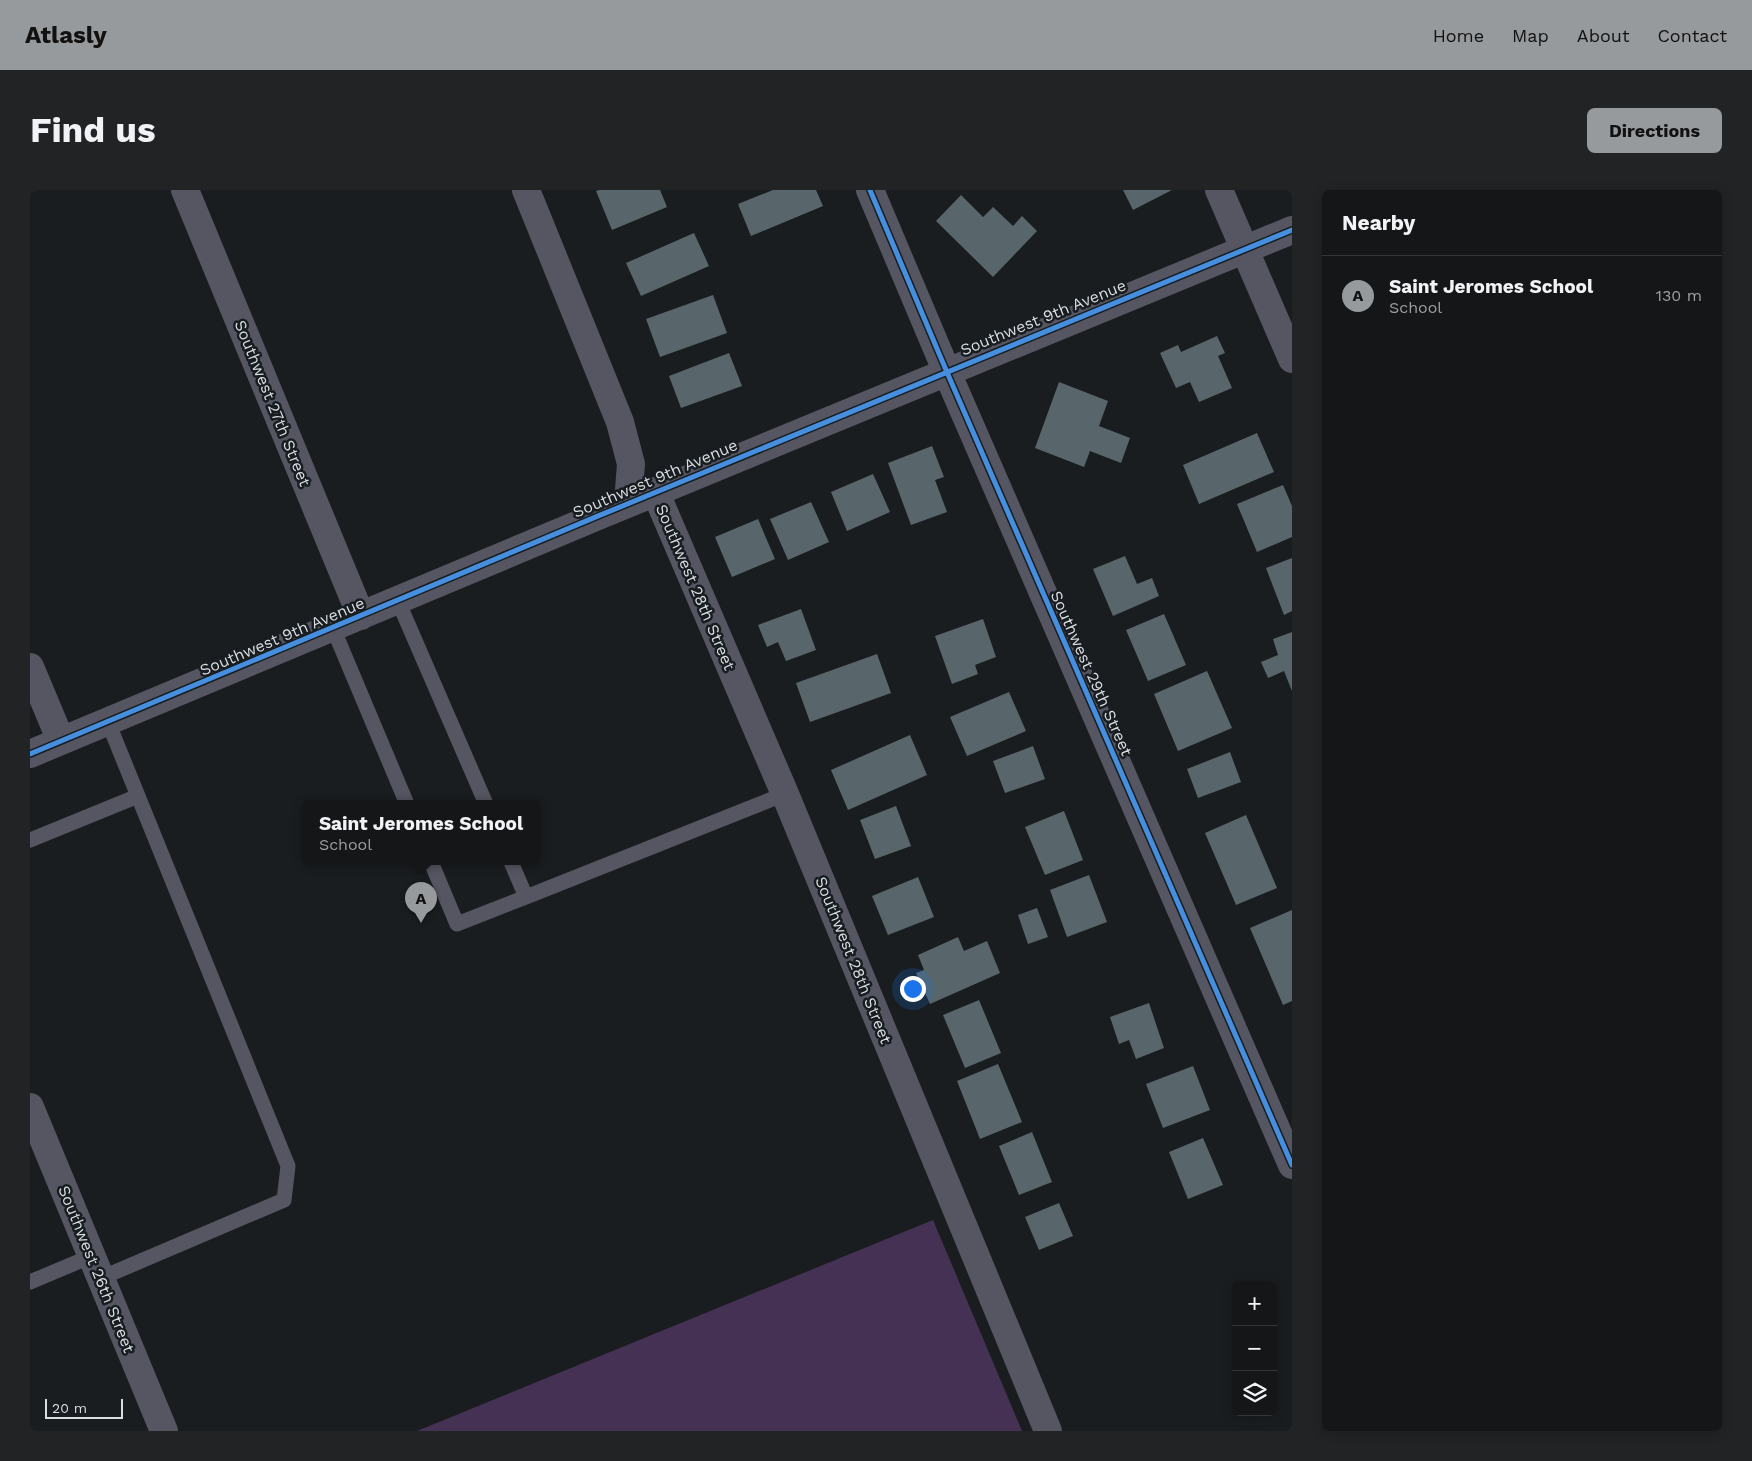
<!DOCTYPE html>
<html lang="en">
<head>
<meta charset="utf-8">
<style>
	:root { --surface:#141618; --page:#212325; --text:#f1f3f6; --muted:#9d9fa2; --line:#333537; --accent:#979a9d }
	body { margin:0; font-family:"Work Sans",sans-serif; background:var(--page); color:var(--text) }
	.controls { position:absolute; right:15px; bottom:15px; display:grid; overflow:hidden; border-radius:8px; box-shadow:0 2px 12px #0003 }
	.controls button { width:45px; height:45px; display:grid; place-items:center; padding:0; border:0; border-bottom:1px solid var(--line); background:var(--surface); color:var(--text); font:25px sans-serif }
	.scale { position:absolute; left:15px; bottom:12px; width:78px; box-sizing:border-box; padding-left:5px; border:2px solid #dadde0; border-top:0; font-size:14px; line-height:18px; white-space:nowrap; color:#dadde0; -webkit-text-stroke:4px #181d22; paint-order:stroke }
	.you { position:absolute; left:882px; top:798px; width:18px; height:18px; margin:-12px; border:4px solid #fff; border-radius:50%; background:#1a73e8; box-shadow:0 0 0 8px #1a73e833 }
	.badge { display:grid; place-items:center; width:32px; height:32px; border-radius:50%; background:var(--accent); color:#111; font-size:16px; font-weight:700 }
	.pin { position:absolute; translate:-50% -41px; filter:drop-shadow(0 1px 2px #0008) }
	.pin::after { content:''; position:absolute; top:26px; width:18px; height:15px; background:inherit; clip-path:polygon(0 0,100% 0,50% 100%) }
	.popup { position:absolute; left:272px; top:610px; width:238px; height:65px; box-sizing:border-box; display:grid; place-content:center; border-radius:8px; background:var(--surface); filter:drop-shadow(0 1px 4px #0005); font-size:16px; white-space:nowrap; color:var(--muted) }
	.popup b { font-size:19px; color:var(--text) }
	.popup::after { content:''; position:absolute; left:50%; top:100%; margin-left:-10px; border:10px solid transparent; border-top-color:var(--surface) }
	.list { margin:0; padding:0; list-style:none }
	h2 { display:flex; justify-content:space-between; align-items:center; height:65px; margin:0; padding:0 20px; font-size:21px }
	h2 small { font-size:16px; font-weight:400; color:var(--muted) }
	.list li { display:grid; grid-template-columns:32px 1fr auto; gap:15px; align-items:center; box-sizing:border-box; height:80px; padding:0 20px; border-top:1px solid var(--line) }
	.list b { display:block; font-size:19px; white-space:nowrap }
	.list p { margin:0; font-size:16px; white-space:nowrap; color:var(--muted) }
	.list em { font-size:16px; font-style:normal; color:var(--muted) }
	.icon { flex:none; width:28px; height:28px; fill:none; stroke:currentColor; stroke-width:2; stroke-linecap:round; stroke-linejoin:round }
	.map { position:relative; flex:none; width:1262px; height:1241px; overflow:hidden; border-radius:8px }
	header { display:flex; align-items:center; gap:30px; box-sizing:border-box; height:70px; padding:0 25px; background:var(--accent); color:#111 }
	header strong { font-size:24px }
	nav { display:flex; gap:28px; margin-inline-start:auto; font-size:18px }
	.intro { display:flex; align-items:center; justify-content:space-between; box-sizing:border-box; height:120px; padding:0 30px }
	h1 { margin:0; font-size:35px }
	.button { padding:12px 22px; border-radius:8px; background:var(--accent); color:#111; font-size:18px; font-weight:700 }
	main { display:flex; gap:30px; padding:0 30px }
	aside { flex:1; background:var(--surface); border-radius:8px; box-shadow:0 2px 12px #0003 }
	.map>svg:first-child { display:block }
</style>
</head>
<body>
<header>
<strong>Atlasly</strong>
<nav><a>Home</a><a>Map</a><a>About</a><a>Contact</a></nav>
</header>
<div class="intro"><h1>Find us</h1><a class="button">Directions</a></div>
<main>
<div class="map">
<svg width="1262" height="1241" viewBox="0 0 1262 1241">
	<rect width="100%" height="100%" fill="#1a1d20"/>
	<path fill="#453154" d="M903 1030 992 1241H387Z"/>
	<path fill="#58666b" d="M569 0H630L637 17 582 40 566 1Z
		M743 0H786L793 16 721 46 708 14Z
		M1093 0H1142L1103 20Z
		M931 5 953 27 963 17 983 36 992 26 1007 41 963 87 906 31Z
		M664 43 679 76 611 106 596 73Z
		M683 105 697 143 630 167 616 129Z
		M1187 146 1195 163 1188 166 1202 198 1169 212 1160 192 1146 198 1130 163 1148 155 1151 162Z
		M699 163 712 196 651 218 639 186Z
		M1029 192 1078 211 1069 236 1100 248 1091 273 1060 261 1054 277 1005 258Z
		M1227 243 1244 282 1169 314 1153 275Z
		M902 256 914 287 905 290 917 322 881 335 858 273Z
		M843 284 860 322 817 341 801 302Z
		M1253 295 1262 316V347L1227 362 1207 314Z
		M781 312 799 352 758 370 740 329Z
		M728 329 745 369 702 387 685 347Z
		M1095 366 1107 394 1122 388 1129 406 1083 426 1063 379Z
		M1262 368V421L1254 425 1236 378Z
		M771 419 786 460 756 471 748 452 737 457 728 435Z
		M1134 424 1156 475 1118 491 1096 440Z
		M953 429 966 467 945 475 948 484 922 494 905 446Z
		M1262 442V501L1254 481 1238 488 1231 472 1248 465 1243 449Z
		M847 464 861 503 780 532 766 493Z
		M1177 481 1202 538 1148 561 1124 504Z
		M979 502 996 541 937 566 920 527Z
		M880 545 897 585 818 620 801 580Z
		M1003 556 1015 589 975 603 963 571Z
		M1200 562 1211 592 1168 608 1157 579Z
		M866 616 881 656 845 669 830 630Z
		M1034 621 1053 670 1015 685 995 637Z
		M1216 625 1247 698 1206 715 1175 643Z
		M1059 685 1077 732 1037 747 1020 700Z
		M888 687 904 727 858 745 842 706Z
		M1007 718 1018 747 998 754 988 725Z
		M1262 720V811L1253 815 1220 738Z
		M928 747 934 761 957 751 970 783 900 814 886 783 894 780 888 765Z
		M949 810 971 863 935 878 913 825Z
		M1119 813 1134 858 1106 869 1099 850 1089 854 1080 827Z
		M968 874 992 932 950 949 927 891Z
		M1163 876 1180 920 1133 938 1116 894Z
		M1002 942 1022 992 989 1005 969 956Z
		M1173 948 1193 995 1158 1009 1139 962Z
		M1029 1013 1043 1046 1009 1060 995 1027Z"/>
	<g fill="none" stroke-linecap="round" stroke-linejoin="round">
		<path stroke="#555661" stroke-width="15" d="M368 411 456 614
			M303 438 377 614
			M0 650 108 606
			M401 672 427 734 496 707
			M481 672 496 707 755 604
			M71 1088 254 1010 258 976 78 532
			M0 1092 62 1066"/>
		<path stroke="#555661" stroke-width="28" d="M155 0 331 426
			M496 0 590 232 601 274 598 312
			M840 0 916 180 1262 975
			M1189 0 1262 169
			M625 301 755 604 1018 1241
			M0 477 31 551
			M0 564C420 388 840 211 1262 40
			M0 917 134 1241"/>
		<g stroke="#181d22" stroke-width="8">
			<path id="cycleway" d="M840 0 916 180 1262 975
				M0 564C420 388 840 211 1262 40"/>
		</g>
		<use href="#cycleway" stroke="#468fdf" stroke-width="5"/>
	</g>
	<g text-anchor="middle" stroke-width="5" stroke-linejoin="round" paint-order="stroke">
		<g font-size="16" fill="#dadde0" stroke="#181d22">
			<text transform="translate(1013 127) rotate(-22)" y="6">Southwest 9th Avenue</text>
			<text transform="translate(243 213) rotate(68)" y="6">Southwest 27th Street</text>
			<text transform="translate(625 288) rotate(-23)" y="6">Southwest 9th Avenue</text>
			<text transform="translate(666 397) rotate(67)" y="6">Southwest 28th Street</text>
			<text transform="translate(252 446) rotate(-23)" y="6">Southwest 9th Avenue</text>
			<text transform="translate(1062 483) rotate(66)" y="6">Southwest 29th Street</text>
			<text transform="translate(824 770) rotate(68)" y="6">Southwest 28th Street</text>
			<text transform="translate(67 1079) rotate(68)" y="6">Southwest 26th Street</text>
		</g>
	</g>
</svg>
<div class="controls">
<button>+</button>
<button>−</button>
<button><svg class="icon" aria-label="layers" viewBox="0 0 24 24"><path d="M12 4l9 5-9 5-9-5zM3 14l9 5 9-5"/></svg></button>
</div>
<div class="scale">20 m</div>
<div class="you"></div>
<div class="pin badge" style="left:391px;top:733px">A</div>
<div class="popup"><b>Saint Jeromes School</b>School</div>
</div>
<aside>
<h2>Nearby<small></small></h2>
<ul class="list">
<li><span class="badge">A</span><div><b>Saint Jeromes School</b><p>School</p></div><em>130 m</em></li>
</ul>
</aside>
</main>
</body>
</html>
